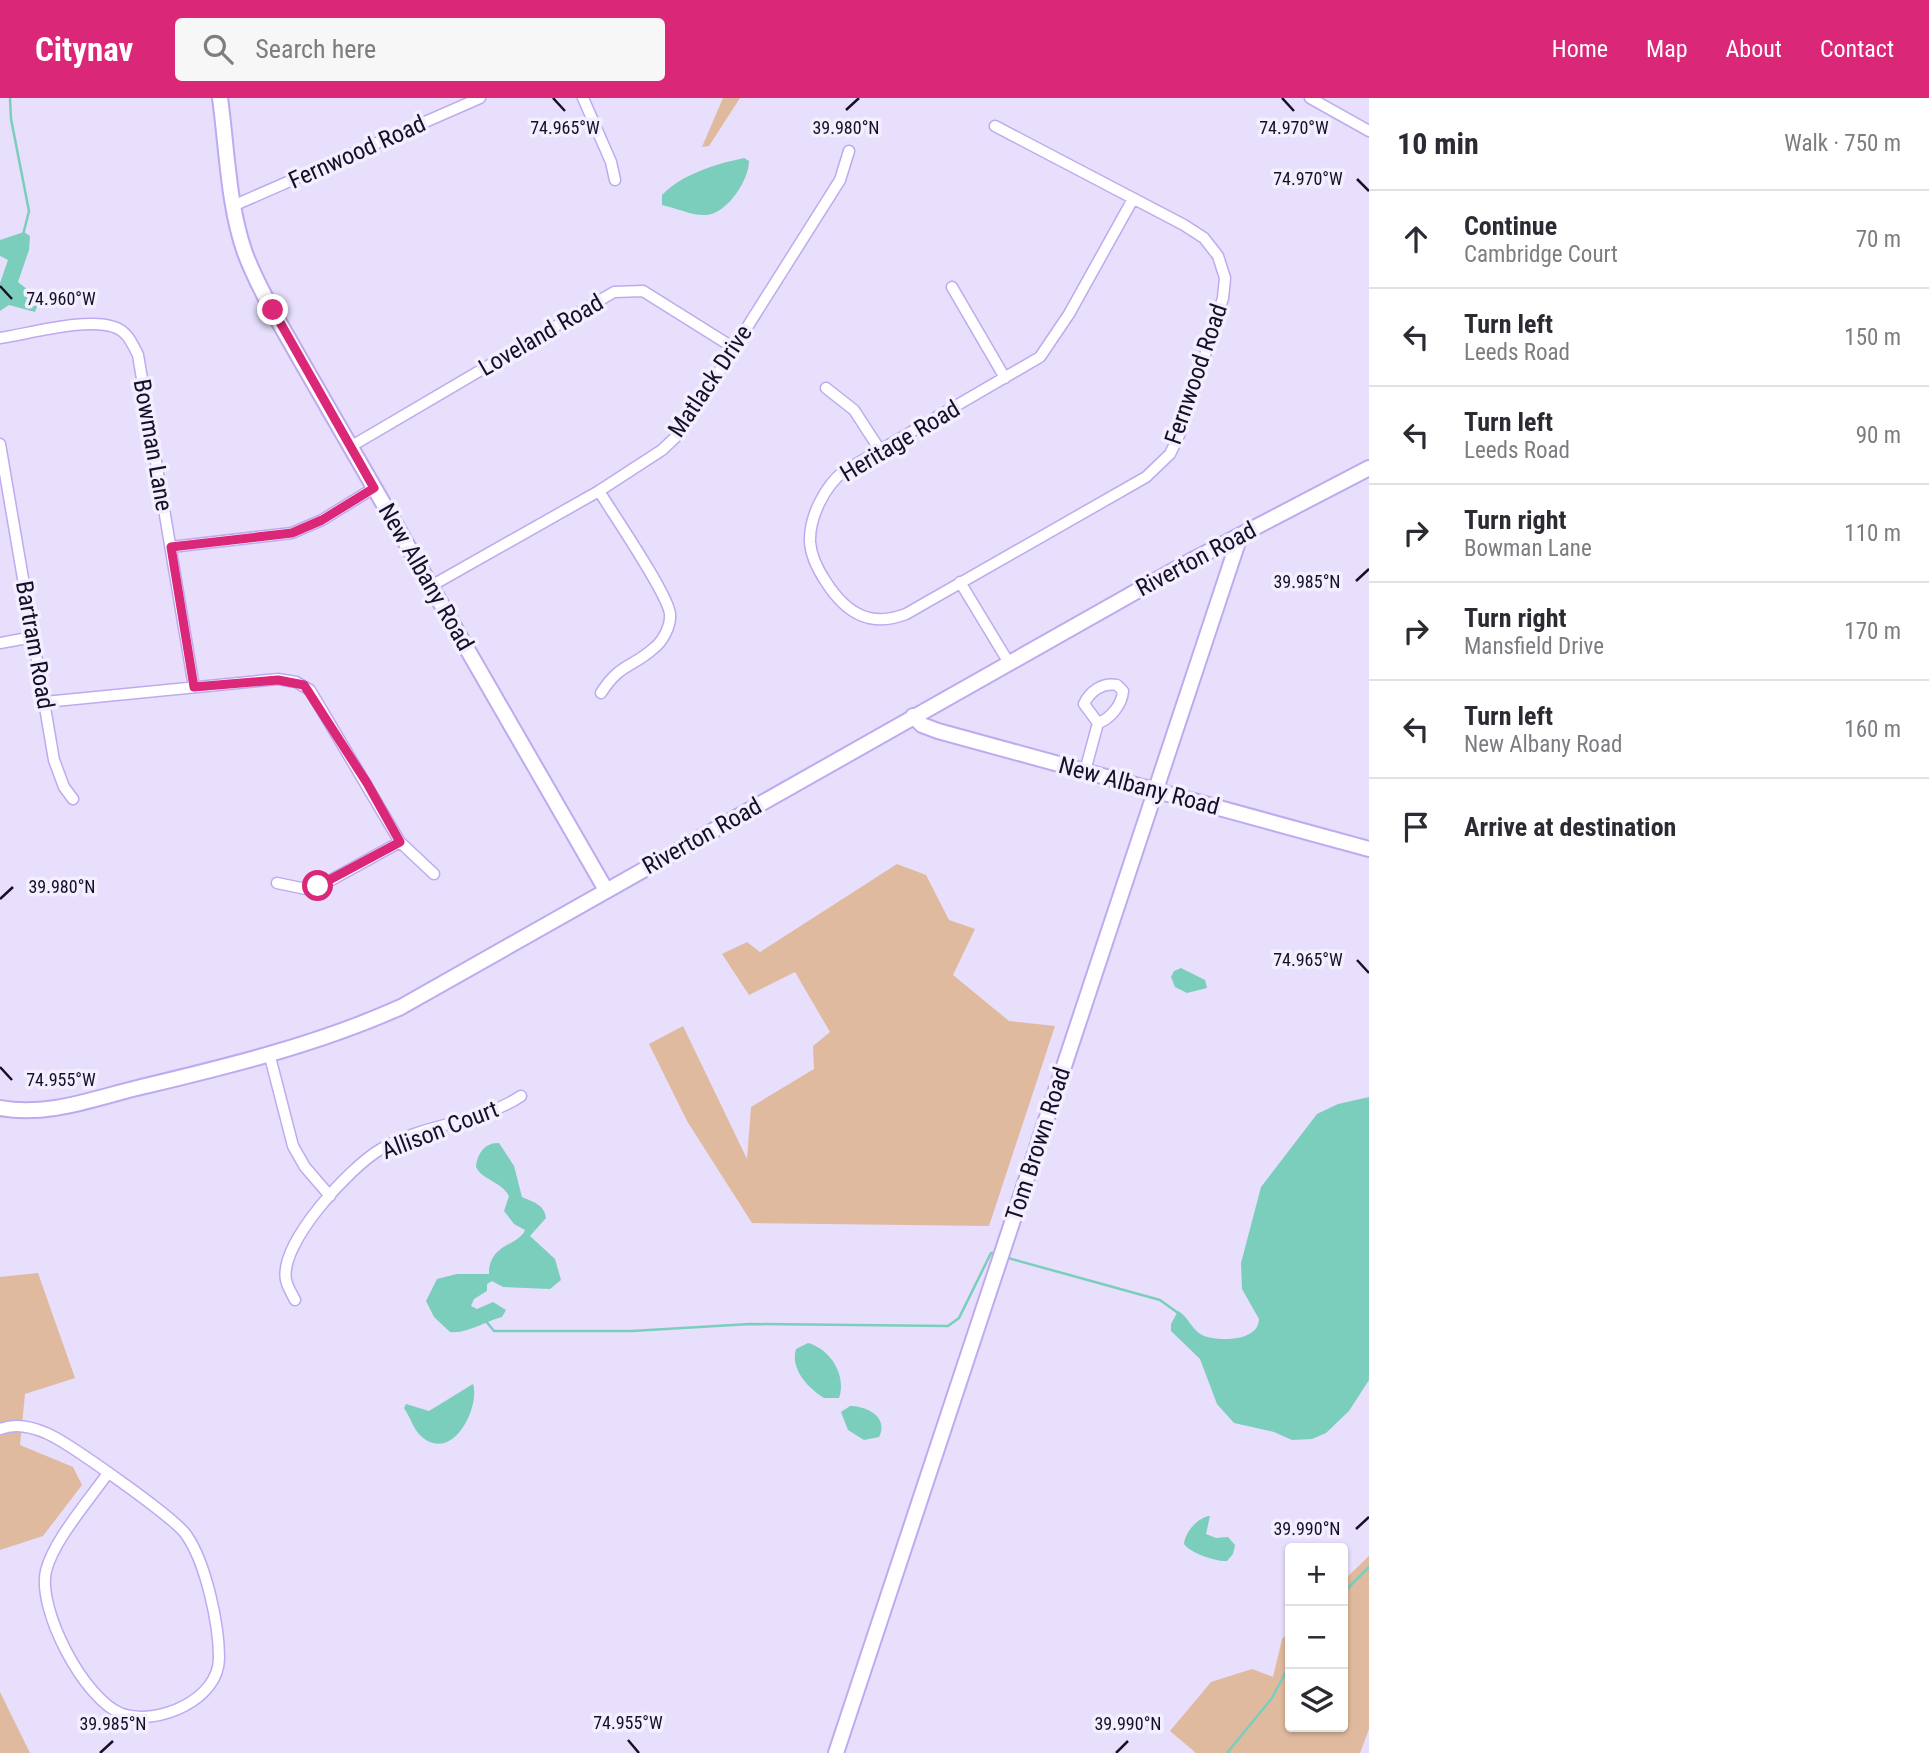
<!DOCTYPE html>
<html lang="en">
<head>
<meta charset="utf-8">
<style>
	:root { --surface:#fff; --page:#f7f7f7; --text:#2b2b33; --muted:#7c7c81; --line:#e1e1e2; --accent:#db2777 }
	body { margin:0; font-family:"Roboto Condensed",sans-serif; background:var(--page); color:var(--text) }
	.controls { position:absolute; right:21px; bottom:21px; display:grid; overflow:hidden; border-radius:7px; box-shadow:0 2px 5px #0004 }
	.controls button { width:63px; height:63px; display:grid; place-items:center; padding:0; border:0; border-bottom:2px solid var(--line); background:var(--surface); color:var(--text); font:35px sans-serif }
	.stop { position:absolute; width:21px; height:21px; margin:-16px; border:5px solid #db2777; border-radius:50%; background:#fff }
	.stop.end { background:#db2777; border-color:#fff; box-shadow:0 2px 7px #0008 }
	.list { margin:0; padding:0; list-style:none }
	h2 { display:flex; justify-content:space-between; align-items:center; height:91px; margin:0; padding:0 28px; font-size:30px }
	h2 small { font-size:23px; font-weight:400; color:var(--muted) }
	.list li { display:grid; grid-template-columns:46px 1fr auto; gap:21px; align-items:center; box-sizing:border-box; height:98px; padding:0 28px; border-top:2px solid var(--line) }
	.list b { display:block; font-size:26px; white-space:nowrap }
	.list p { margin:0; font-size:23px; white-space:nowrap; color:var(--muted) }
	.list em { font-size:23px; font-style:normal; color:var(--muted) }
	.icon { flex:none; width:38px; height:38px; fill:none; stroke:currentColor; stroke-width:2; stroke-linecap:round; stroke-linejoin:round }
	.map { position:relative; flex:none; width:1369px; height:1655px; overflow:hidden }
	header { display:flex; align-items:center; gap:42px; box-sizing:border-box; height:98px; padding:0 35px; background:var(--accent); color:#fff }
	header strong { font-size:33px }
	nav { display:flex; gap:38px; margin-inline-start:auto; font-size:24px }
	.search { width:490px; height:63px; background:var(--page); display:flex; align-items:center; gap:18px; box-sizing:border-box; padding:0 24px; border-radius:7px; color:var(--muted); font-size:26px }
	main { display:flex }
	aside { flex:1; background:var(--surface) }
	.map>svg:first-child { display:block }
</style>
</head>
<body>
<header>
<strong>Citynav</strong>
<div class="search"><svg class="icon" aria-label="search" viewBox="0 0 24 24"><circle cx="10" cy="10" r="6"/><path d="M15 15l6 6"/></svg>Search here</div>
<nav><a>Home</a><a>Map</a><a>About</a><a>Contact</a></nav>
</header>
<main>
<div class="map">
<svg width="1369" height="1655" viewBox="0 0 1369 1655">
	<rect width="100%" height="100%" fill="#e7dffc"/>
	<path fill="#e0ba9e" d="M723 0H740L709 48 702 49Z
		M897 766 926 777 949 822 975 831 953 877 1009 923 1055 928 989 1128 752 1125 687 1023 649 946 683 928 747 1061 751 1009 814 971 813 948 830 934 795 874 749 897 722 856 747 844 760 854Z
		M38 1175 75 1280 25 1296 20 1347 73 1369 82 1387 43 1438 0 1452V1179Z
		M1369 1458V1631L1360 1655H1196L1170 1633 1211 1584 1252 1571 1273 1579 1282 1541 1290 1533V1629H1343V1483Z
		M0 1594 30 1655H0Z"/>
	<path fill="#7bcebb" d="M744 60 749 63C749 82 727 116 706 117 693 118 676 110 662 107V97C682 76 716 66 744 60Z
		M24 134 30 138 29 152 18 184 37 199 39 203 35 214 9 207 0 213V185L8 162 0 158V142Z
		M1181 870 1205 882 1207 890 1187 895 1175 889 1171 879 1174 873Z
		M1369 999V1282L1349 1313 1326 1335 1312 1341 1292 1342 1274 1334 1234 1325 1217 1306 1200 1261 1171 1233V1226L1178 1213C1188 1218 1191 1231 1202 1237 1217 1244 1259 1244 1259 1221L1242 1191 1241 1165 1261 1089 1317 1016 1338 1006Z
		M499 1045 514 1068 522 1099C533 1104 544 1106 546 1120L530 1138 555 1161 561 1182 550 1191 503 1189 492 1183 487 1186V1193L474 1201 471 1208 477 1211 493 1204 506 1212 502 1219C485 1223 468 1236 450 1234L434 1219 426 1203 437 1181 457 1176H489C489 1145 519 1148 525 1132L514 1126 504 1113 509 1098C501 1083 482 1082 476 1069 477 1056 485 1044 499 1045Z
		M808 1245C830 1251 847 1277 839 1300H824C808 1290 790 1271 796 1251Z
		M473 1286C480 1307 456 1360 426 1342 414 1335 412 1322 404 1310L406 1306 429 1313Z
		M850 1308C867 1308 889 1319 879 1339L864 1342 848 1332 841 1314Z
		M1210 1418 1206 1436 1216 1440 1228 1439 1235 1447 1233 1456 1227 1463C1217 1464 1190 1455 1184 1446 1185 1434 1198 1419 1210 1418Z"/>
	<g fill="none" stroke-linecap="round" stroke-linejoin="round">
		<path stroke="#7bcebb" stroke-width="2.5" d="M10 0 11 21 29 113 23 137
			M1008 1160 1160 1202 1178 1215
			M485 1222 494 1233H632L750 1226 948 1228 959 1220 991 1155H994
			M1343 1495 1369 1469
			M1227 1655 1272 1600 1290 1566"/>
		<g stroke="#bfaaef" stroke-width="13">
			<path id="street" d="M583 0 611 64 615 82
				M1310 0 1369 33
				M995 28 1184 127 1204 140 1218 158 1225 180 1223 200 1181 333 1170 356 1146 379 906 516C870 530 846 515 826 484 818 472 811 459 810 444 809 419 825 388 844 373L1040 259 1069 216 1133 101
				M235 107 480 0
				M952 189 1005 280
				M0 240C28 236 87 219 114 229 127 233 132 245 138 257L194 589
				M826 290 854 312 880 352
				M0 346 54 662 64 689 73 701
				M350 349 614 194 643 193 734 250
				M599 393C613 416 668 496 670 516 671 528 663 543 654 550 632 570 620 565 601 595
				M171 449 292 435 322 422 374 390
				M960 484 1009 565
				M431 488 599 393 662 352 681 334 840 82 849 53
				M0 545 33 539
				M45 604 278 581 296 584 310 592 400 744 434 776
				M1085 673 1098 625 1084 606C1090 593 1103 584 1117 587L1123 593C1122 607 1110 621 1098 625
				M277 785 306 791 322 787 400 744
				M269 955 293 1048 305 1069 330 1098
				M295 1202C292 1196 287 1188 286 1182 279 1145 351 1068 381 1051 424 1025 479 1026 521 998
				M0 1331C15 1325 32 1329 46 1335 66 1343 177 1421 187 1438 206 1466 219 1526 219 1560 219 1602 157 1628 122 1616 84 1602 37 1511 46 1473 53 1443 90 1401 108 1375"/>
		</g>
		<g stroke="#bfaaef" stroke-width="18">
			<path id="secondary" d="M220 0C227 50 228 107 245 155 259 192 281 227 300 261L606 792
				M913 618 922 627 938 633 1369 751
				M0 1010C48 1019 95 1000 141 989 229 968 319 946 401 909L1183 467 1369 370
				M836 1655 1240 438"/>
		</g>
		<use href="#street" stroke="#fff" stroke-width="10"/>
		<use href="#secondary" stroke="#fff" stroke-width="14"/>
	</g>
	<g fill="none" stroke-linecap="round" stroke-linejoin="round">
		<path stroke="#db2777" stroke-width="9" d="M273 212 374 390 322 422 292 435 171 449 194 589 278 582 304 587 367 685 400 744 318 788"/>
	</g>
	<path fill="none" stroke="#170e27" stroke-width="2.5" d="M553 0 565 13M1282 0 1294 13M846 12 859 0M1357 81 1369 93M0 188 12 201M1356 483 1369 471M0 801 13 789M1357 862 1369 875M0 969 12 982M1356 1431 1369 1419M628 1642 639 1655M100 1655 113 1643M1116 1655 1128 1643"/>
	<g text-anchor="middle" stroke-width="7" stroke-linejoin="round" paint-order="stroke">
		<g font-size="24" fill="#170e27" stroke="#f3effe">
			<text transform="translate(357 54) rotate(-24)" y="8">Fernwood Road</text>
			<text transform="translate(541 237) rotate(-30)" y="8">Loveland Road</text>
			<text transform="translate(1196 276) rotate(-71)" y="8">Fernwood Road</text>
			<text transform="translate(710 283) rotate(-56)" y="8">Matlack Drive</text>
			<text transform="translate(900 343) rotate(-31)" y="8">Heritage Road</text>
			<text transform="translate(153 347) rotate(80)" y="8">Bowman Lane</text>
			<text transform="translate(1196 461) rotate(-28)" y="8">Riverton Road</text>
			<text transform="translate(426 479) rotate(60)" y="8">New Albany Road</text>
			<text transform="translate(35 547) rotate(80)" y="8">Bartram Road</text>
			<text transform="translate(1139 688) rotate(15)" y="8">New Albany Road</text>
			<text transform="translate(702 738) rotate(-29)" y="8">Riverton Road</text>
			<text transform="translate(440 1032) rotate(-21)" y="8">Allison Court</text>
			<text transform="translate(1038 1046) rotate(-72)" y="8">Tom Brown Road</text>
		</g>
	</g>
	<g font-size="18" text-anchor="middle" fill="#170e27" stroke="#f3effe" stroke-width="7" stroke-linejoin="round" paint-order="stroke">
		<text x="846" y="36">39.980°N</text>
		<text x="565" y="36">74.965°W</text>
		<text x="1294" y="36">74.970°W</text>
		<text x="1308" y="87">74.970°W</text>
		<text x="61" y="207">74.960°W</text>
		<text x="1307" y="490">39.985°N</text>
		<text x="62" y="795">39.980°N</text>
		<text x="1308" y="868">74.965°W</text>
		<text x="61" y="988">74.955°W</text>
		<text x="1307" y="1437">39.990°N</text>
		<text x="628" y="1631">74.955°W</text>
		<text x="113" y="1632">39.985°N</text>
		<text x="1128" y="1632">39.990°N</text>
	</g>
</svg>
<div class="controls">
<button>+</button>
<button>−</button>
<button><svg class="icon" aria-label="layers" viewBox="0 0 24 24"><path d="M12 4l9 5-9 5-9-5zM3 14l9 5 9-5"/></svg></button>
</div>
<div class="stop" style="left:318px;top:788px"></div>
<div class="stop end" style="left:273px;top:212px"></div>
</div>
<aside>
<h2>10 min<small>Walk · 750 m</small></h2>
<ul class="list">
<li><svg class="icon" aria-label="ahead" viewBox="0 0 24 24"><path d="M12 20V5M6 11l6-6 6 6"/></svg><div><b>Continue</b><p>Cambridge Court</p></div><em>70 m</em></li>
<li><svg class="icon" aria-label="left" viewBox="0 0 24 24"><path d="M17 20v-9H6M10 6l-5 5 5 5"/></svg><div><b>Turn left</b><p>Leeds Road</p></div><em>150 m</em></li>
<li><svg class="icon" aria-label="left" viewBox="0 0 24 24"><path d="M17 20v-9H6M10 6l-5 5 5 5"/></svg><div><b>Turn left</b><p>Leeds Road</p></div><em>90 m</em></li>
<li><svg class="icon" aria-label="right" viewBox="0 0 24 24"><path d="M7 20v-9h11M14 6l5 5-5 5"/></svg><div><b>Turn right</b><p>Bowman Lane</p></div><em>110 m</em></li>
<li><svg class="icon" aria-label="right" viewBox="0 0 24 24"><path d="M7 20v-9h11M14 6l5 5-5 5"/></svg><div><b>Turn right</b><p>Mansfield Drive</p></div><em>170 m</em></li>
<li><svg class="icon" aria-label="left" viewBox="0 0 24 24"><path d="M17 20v-9H6M10 6l-5 5 5 5"/></svg><div><b>Turn left</b><p>New Albany Road</p></div><em>160 m</em></li>
<li><svg class="icon" aria-label="arrive" viewBox="0 0 24 24"><path d="M6 21V4h12l-3 4 3 4H6"/></svg><div><b>Arrive at destination</b></div></li>
</ul>
</aside>
</main>
</body>
</html>
